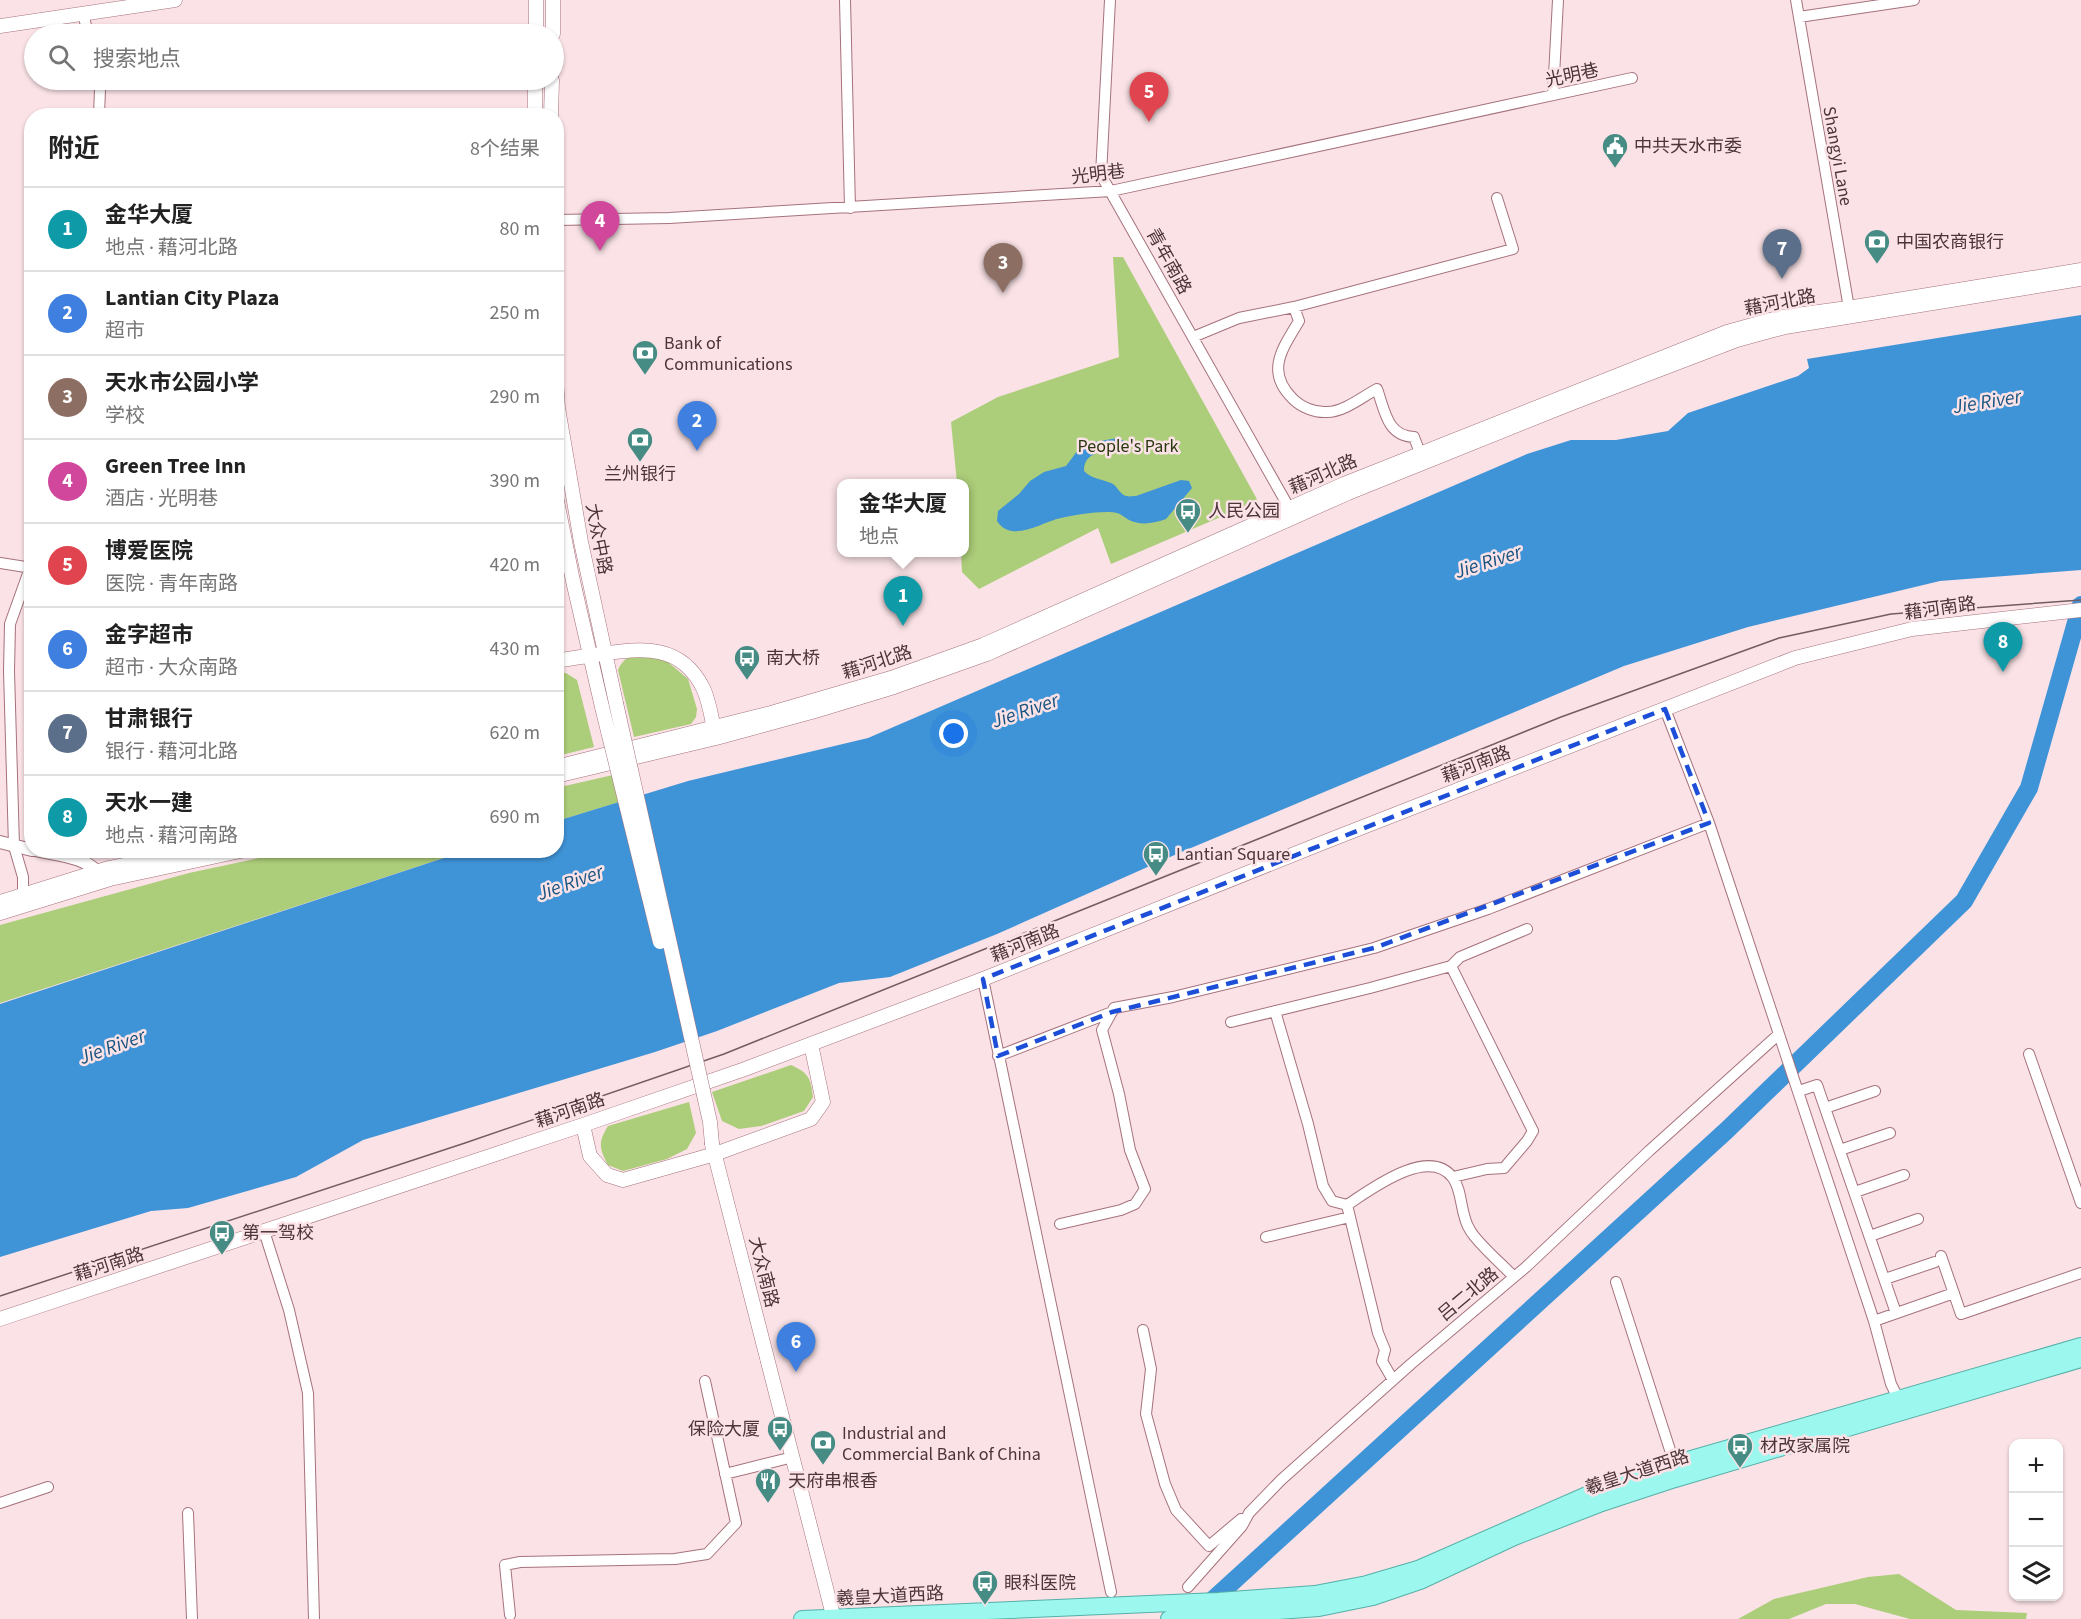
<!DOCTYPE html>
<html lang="zh">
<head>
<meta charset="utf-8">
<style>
	:root { --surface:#fff; --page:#f6f6f6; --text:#222; --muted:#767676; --line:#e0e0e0; --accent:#1a73e8 }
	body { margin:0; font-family:"Source Sans 3","Noto Sans SC",sans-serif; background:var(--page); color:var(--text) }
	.controls { position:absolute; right:18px; bottom:18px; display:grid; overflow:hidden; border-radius:12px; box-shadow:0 2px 4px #0004 }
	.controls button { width:54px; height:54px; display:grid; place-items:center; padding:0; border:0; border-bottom:2px solid var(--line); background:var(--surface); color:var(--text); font:30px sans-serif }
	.you { position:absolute; left:954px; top:734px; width:21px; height:21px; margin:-15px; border:4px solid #fff; border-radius:50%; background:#1a73e8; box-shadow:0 0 0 9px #1a73e833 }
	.badge { display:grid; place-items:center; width:39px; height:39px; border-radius:50%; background:var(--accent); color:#fff; font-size:20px; font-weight:700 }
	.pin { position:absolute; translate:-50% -50px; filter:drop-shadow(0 2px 3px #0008) }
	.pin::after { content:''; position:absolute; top:32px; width:21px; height:18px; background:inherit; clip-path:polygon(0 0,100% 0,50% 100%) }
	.popup { position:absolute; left:837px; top:479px; width:132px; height:78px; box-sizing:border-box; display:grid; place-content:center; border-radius:12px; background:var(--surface); filter:drop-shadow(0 2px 4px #0005); font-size:20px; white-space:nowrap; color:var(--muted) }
	.popup b { font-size:22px; color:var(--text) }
	.popup::after { content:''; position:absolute; left:50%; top:100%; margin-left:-12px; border:12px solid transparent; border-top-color:var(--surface) }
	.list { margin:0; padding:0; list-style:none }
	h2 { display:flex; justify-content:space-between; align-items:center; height:78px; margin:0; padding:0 24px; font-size:26px }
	h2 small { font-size:20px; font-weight:400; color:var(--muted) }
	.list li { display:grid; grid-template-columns:39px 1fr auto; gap:18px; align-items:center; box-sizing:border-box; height:84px; padding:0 24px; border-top:2px solid var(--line) }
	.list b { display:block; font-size:22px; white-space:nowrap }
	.list p { margin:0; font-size:20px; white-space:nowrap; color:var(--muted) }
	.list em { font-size:20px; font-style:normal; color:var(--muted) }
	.icon { flex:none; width:33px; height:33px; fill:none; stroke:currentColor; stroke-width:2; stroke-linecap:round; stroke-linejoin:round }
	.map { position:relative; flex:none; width:2081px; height:1619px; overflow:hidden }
	.search { position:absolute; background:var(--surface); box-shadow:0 2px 4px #0004; left:24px; top:24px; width:540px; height:66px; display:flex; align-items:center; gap:15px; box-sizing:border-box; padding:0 21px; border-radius:33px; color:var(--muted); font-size:22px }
	.panel { position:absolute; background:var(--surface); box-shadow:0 2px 4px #0004; left:24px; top:108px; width:540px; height:750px; border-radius:24px }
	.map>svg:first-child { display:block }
</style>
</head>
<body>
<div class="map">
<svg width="2081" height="1619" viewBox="0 0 2081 1619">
	<rect width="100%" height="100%" fill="#fae2e6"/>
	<path fill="#accd79" d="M1113 257H1123L1258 501 1111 564 1098 528 979 589 962 572 961 553 964 552V484L957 483 951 422 998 397 1119 357Z
		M644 654 668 662 688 679 697 709 696 717 691 724 634 737 618 670C624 657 631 655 644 654Z
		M556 673H566L577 680 594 747 557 756Z
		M613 775 620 802 557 821 556 788Z
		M292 851H465L0 1003V925L189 873Z
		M791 1065C809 1073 811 1079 813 1097L804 1111 761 1126 739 1129 722 1121 712 1092Z
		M689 1102 696 1133 687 1149 667 1159 623 1171 608 1165C599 1148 598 1142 608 1126Z
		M1899 1574 1956 1610 2027 1613 2026 1619H1910L1855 1604H1826L1789 1619H1738L1774 1599 1868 1577Z"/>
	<path fill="#3f93d7" d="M2081 315V570L1940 581 1748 627 1624 666 1179 853 997 934 890 977 839 983 717 1031 655 1052 363 1140 296 1177 188 1208 151 1211 0 1257V1004L465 851 556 850 557 821 688 781 868 738 1527 454 1571 440H1616L1668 431 1688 413 1798 376 1809 368 1807 359Z
		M1118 438 1124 441C1111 455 1084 447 1084 471 1092 479 1101 479 1111 483 1118 486 1119 494 1126 496 1131 497 1132 496 1136 496L1181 480 1189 481 1192 488 1166 519C1155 523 1141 526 1129 520 1126 518 1121 514 1117 513 1104 510 1075 515 1061 518 1041 522 1012 544 997 521L998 511 1019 494 1030 481 1044 472 1066 466 1081 446 1088 443Z"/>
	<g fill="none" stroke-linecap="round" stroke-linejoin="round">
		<path stroke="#3f93d7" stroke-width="18" d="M1204 1608 1727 1130 1964 901 2029 788 2081 605"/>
		<g stroke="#a6727c" stroke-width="12">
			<path id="minor" d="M845 0 850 208
				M1110 0 1101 175 1292 513
				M1796 0 1850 314
				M83 13 88 34
				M1799 17 1914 0
				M98 80 100 89 99 116
				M1553 95 1558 0
				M556 220 669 218 1111 191 1632 78
				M1193 337 1239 318 1294 307
				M1420 453 1414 437C1387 436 1385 411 1377 389 1362 397 1344 412 1327 412 1315 413 1301 407 1293 399 1265 372 1282 349 1299 321L1294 307 1513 249 1497 198
				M0 563 32 568
				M1665 709 1709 823 1874 1321 1891 1384 1901 1404
				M26 900 23 895V877L14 846 9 671 10 624 30 568
				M1451 966 1533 1131 1527 1141 1504 1168 1487 1169 1453 1177
				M983 979 1111 1592
				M1275 1011 1308 1124 1323 1186 1332 1201 1347 1205 1378 1333 1385 1350 1382 1361 1393 1380
				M1231 1022 1370 988 1451 966 1460 957 1527 929
				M2029 1054 2081 1203
				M998 1056 1112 1012
				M1799 1091 1817 1085 1896 1313
				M1825 1108 1875 1091
				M1840 1150 1890 1133
				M1855 1192 1904 1175
				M1347 1205C1370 1190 1429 1145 1453 1178 1463 1192 1460 1215 1470 1230 1477 1243 1503 1265 1514 1277
				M1060 1224 1121 1210 1135 1204 1145 1189 1130 1150 1119 1094 1102 1030 1114 1008 1173 997 1374 948 1488 909 1709 823
				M264 1231 289 1310 308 1393 314 1619
				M1870 1236 1918 1219
				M1266 1237 1350 1217
				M1941 1256 1961 1314 2081 1273
				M1885 1279 1935 1262
				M1616 1282 1670 1450
				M1874 1321 1954 1293
				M1143 1330 1151 1369 1146 1414 1165 1484 1176 1510 1209 1546 1241 1519
				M725 1474 793 1457
				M0 1503 48 1487
				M188 1513 192 1619
				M1188 1587 1242 1526 1249 1513 1281 1480 1411 1364 1526 1267 1649 1151 1779 1034
				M510 1615 505 1565 520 1562 675 1559 707 1554 736 1523 705 1381"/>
		</g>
		<g stroke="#a6727c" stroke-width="14">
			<path id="tertiary" d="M0 842 32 850
				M35 850C56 855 90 856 100 877"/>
		</g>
		<g stroke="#a6727c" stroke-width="15">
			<path id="secondary" d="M553 0V34
				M0 26 175 0
				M536 34V0
				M535 116V80
				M551 116 552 80
				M556 380 558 408 581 542 616 703
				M556 496 573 581 602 707
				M556 661C572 658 587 656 602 654 643 648 681 644 703 688 710 702 712 722 716 738
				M556 767 771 713 891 678 983 645 1344 484 1727 332 1781 317 1848 308 2081 270
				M556 776 716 738 815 711 894 687 987 654 1348 493 1572 403 1737 340 1785 327 2081 279
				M0 902 109 868 195 850
				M0 913 110 879 245 850
				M583 1125 590 1156 607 1175 623 1180 715 1154 811 1119 823 1102 811 1044
				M712 1144 834 1619
				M0 1319 583 1125 745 1069 983 979 1322 843 1795 658 1912 629 2081 610"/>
		</g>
		<g stroke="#55b0a8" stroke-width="18">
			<path id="primary" d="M802 1619 1218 1601 1315 1594 1367 1584 1418 1569 1589 1494 1674 1464 2081 1346
				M1169 1619 1319 1608 1373 1597 1420 1581 1514 1537 1599 1504 1675 1479 2081 1359"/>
		</g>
		<use href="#minor" stroke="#fff" stroke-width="10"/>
		<use href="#tertiary" stroke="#fff" stroke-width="12"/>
		<use href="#secondary" stroke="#fff" stroke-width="14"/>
		<use href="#primary" stroke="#9cf8ef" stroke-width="16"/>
		<path stroke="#745d61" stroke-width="1.5" d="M0 1296 465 1143 724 1054 1561 717 1779 638 1891 614 2081 600"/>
		<g stroke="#a6727c" stroke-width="15" stroke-linecap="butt">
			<path id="secondary-bridge" d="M616 703 710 1122 712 1144
				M602 707 660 942"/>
		</g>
		<use href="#secondary-bridge" stroke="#fff" stroke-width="14"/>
	</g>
	<path fill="none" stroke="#1d4ed8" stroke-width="4.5" stroke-dasharray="12 8" stroke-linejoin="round" d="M1665 709 1709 823 1374 948 1112 1012 998 1056 983 979Z"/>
	<defs>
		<g id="civic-pin" transform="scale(1.35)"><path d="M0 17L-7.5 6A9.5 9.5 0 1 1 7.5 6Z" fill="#468c84" stroke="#fae2e6"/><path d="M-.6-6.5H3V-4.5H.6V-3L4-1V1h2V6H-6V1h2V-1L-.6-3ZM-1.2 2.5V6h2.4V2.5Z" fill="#fff"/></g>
		<g id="bank-pin" transform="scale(1.35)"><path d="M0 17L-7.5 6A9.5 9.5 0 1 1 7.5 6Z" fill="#468c84" stroke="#fae2e6"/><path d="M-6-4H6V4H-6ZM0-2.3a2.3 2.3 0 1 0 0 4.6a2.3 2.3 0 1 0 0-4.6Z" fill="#fff"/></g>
		<g id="bus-pin" transform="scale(1.35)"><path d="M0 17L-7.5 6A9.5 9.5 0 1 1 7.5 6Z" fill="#468c84" stroke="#fae2e6"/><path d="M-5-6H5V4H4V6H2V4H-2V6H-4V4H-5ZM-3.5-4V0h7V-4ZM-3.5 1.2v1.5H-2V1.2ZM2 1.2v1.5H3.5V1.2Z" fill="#fff"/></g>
		<g id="restaurant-pin" transform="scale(1.35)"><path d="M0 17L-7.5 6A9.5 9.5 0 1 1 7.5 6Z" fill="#468c84" stroke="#fae2e6"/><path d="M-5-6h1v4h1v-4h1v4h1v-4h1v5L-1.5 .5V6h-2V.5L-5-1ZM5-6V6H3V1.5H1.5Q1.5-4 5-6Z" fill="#fff"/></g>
	</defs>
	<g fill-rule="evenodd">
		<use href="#civic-pin" x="1615" y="146"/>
		<use href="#bank-pin" x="1877" y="242"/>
		<use href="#bank-pin" x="645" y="353"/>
		<use href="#bank-pin" x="640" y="440"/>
		<use href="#bus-pin" x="1188" y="511"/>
		<use href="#bus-pin" x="747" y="658"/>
		<use href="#bus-pin" x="1156" y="854"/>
		<use href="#bus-pin" x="222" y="1233"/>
		<use href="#bus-pin" x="780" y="1429"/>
		<use href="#bank-pin" x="823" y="1443"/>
		<use href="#bus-pin" x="1740" y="1446"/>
		<use href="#restaurant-pin" x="768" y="1481"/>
		<use href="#bus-pin" x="985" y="1583"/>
	</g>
	<g text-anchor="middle" stroke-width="5" stroke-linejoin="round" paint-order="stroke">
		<g font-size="18" fill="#4c3539" stroke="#fae2e6">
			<text transform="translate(1572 75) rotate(-12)" y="6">光明巷</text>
			<text transform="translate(1838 156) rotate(80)" y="6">Shangyi Lane</text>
			<text transform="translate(1098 174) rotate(-7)" y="6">光明巷</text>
			<text transform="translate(1169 261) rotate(61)" y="6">青年南路</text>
			<text transform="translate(1780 302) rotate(-11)" y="6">藉河北路</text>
			<text transform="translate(1323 474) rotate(-24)" y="6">藉河北路</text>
			<text transform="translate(599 539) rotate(79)" y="6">大众中路</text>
			<text transform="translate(1940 608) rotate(-8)" y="6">藉河南路</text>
			<text transform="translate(877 662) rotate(-18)" y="6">藉河北路</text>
			<text transform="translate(1476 764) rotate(-21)" y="6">藉河南路</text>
			<text transform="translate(1025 943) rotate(-22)" y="6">藉河南路</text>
			<text transform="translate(570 1110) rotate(-19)" y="6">藉河南路</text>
			<text transform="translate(109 1264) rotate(-18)" y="6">藉河南路</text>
			<text transform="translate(764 1272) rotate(76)" y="6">大众南路</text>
			<text transform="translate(1468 1294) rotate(-40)" y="6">吕二北路</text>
			<text transform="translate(1637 1472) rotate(-18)" y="6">羲皇大道西路</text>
			<text transform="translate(890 1596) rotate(-3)" y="6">羲皇大道西路</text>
		</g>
		<g font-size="18" fill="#4c3539" stroke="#fae2e6" text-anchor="start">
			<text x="1634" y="152">中共天水市委</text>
			<text x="1896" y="248">中国农商银行</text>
			<text x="664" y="349">Bank of<tspan x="664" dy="21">Communications</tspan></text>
			<text x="640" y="480" text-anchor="middle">兰州银行</text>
			<text x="1208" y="517">人民公园</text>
			<text x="766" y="664">南大桥</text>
			<text x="1176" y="860">Lantian Square</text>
			<text x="242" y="1239">第一驾校</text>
			<text x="760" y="1435" text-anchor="end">保险大厦</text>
			<text x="842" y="1439">Industrial and<tspan x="842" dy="21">Commercial Bank of China</tspan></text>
			<text x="1760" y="1452">材改家属院</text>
			<text x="788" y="1487">天府串根香</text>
			<text x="1004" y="1589">眼科医院</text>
		</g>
		<g font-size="18" fill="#293710" stroke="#fae2e6">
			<text x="1128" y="452">People's Park</text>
		</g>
		<g font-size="20" font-style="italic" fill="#185481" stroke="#fae2e6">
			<text transform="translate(1987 401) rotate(-9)" y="7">Jie River</text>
			<text transform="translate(1488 561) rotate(-18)" y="7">Jie River</text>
			<text transform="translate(1025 710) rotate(-19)" y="7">Jie River</text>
			<text transform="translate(570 882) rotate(-20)" y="7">Jie River</text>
			<text transform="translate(112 1046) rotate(-20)" y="7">Jie River</text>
		</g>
	</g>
</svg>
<div class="controls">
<button>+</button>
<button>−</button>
<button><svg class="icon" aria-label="layers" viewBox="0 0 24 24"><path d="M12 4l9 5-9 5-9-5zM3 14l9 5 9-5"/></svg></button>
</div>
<div class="you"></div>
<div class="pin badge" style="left:903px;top:626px;background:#0f9aa8">1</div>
<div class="popup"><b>金华大厦</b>地点</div>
<div class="pin badge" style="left:697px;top:451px;background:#3f7fe0">2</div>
<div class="pin badge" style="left:1003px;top:293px;background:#8d6e63">3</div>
<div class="pin badge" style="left:600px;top:251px;background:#d1479c">4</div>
<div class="pin badge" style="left:1149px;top:122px;background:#e0444e">5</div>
<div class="pin badge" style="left:796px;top:1372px;background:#3f7fe0">6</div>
<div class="pin badge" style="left:1782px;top:279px;background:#5c6f8a">7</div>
<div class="pin badge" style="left:2003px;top:672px;background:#0f9aa8">8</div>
<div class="search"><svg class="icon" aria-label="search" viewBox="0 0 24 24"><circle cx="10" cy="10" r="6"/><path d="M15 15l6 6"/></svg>搜索地点</div>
<section class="panel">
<h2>附近<small>8个结果</small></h2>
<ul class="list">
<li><span class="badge" style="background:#0f9aa8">1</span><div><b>金华大厦</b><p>地点 · 藉河北路</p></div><em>80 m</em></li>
<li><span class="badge" style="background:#3f7fe0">2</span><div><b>Lantian City Plaza</b><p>超市</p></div><em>250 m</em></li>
<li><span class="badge" style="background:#8d6e63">3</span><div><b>天水市公园小学</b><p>学校</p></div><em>290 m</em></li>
<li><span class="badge" style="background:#d1479c">4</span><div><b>Green Tree Inn</b><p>酒店 · 光明巷</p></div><em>390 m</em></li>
<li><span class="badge" style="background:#e0444e">5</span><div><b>博爱医院</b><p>医院 · 青年南路</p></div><em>420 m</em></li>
<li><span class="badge" style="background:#3f7fe0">6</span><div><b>金字超市</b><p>超市 · 大众南路</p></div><em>430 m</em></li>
<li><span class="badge" style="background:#5c6f8a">7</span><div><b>甘肃银行</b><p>银行 · 藉河北路</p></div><em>620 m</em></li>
<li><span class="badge" style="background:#0f9aa8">8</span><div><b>天水一建</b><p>地点 · 藉河南路</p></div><em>690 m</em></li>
</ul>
</section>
</div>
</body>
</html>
